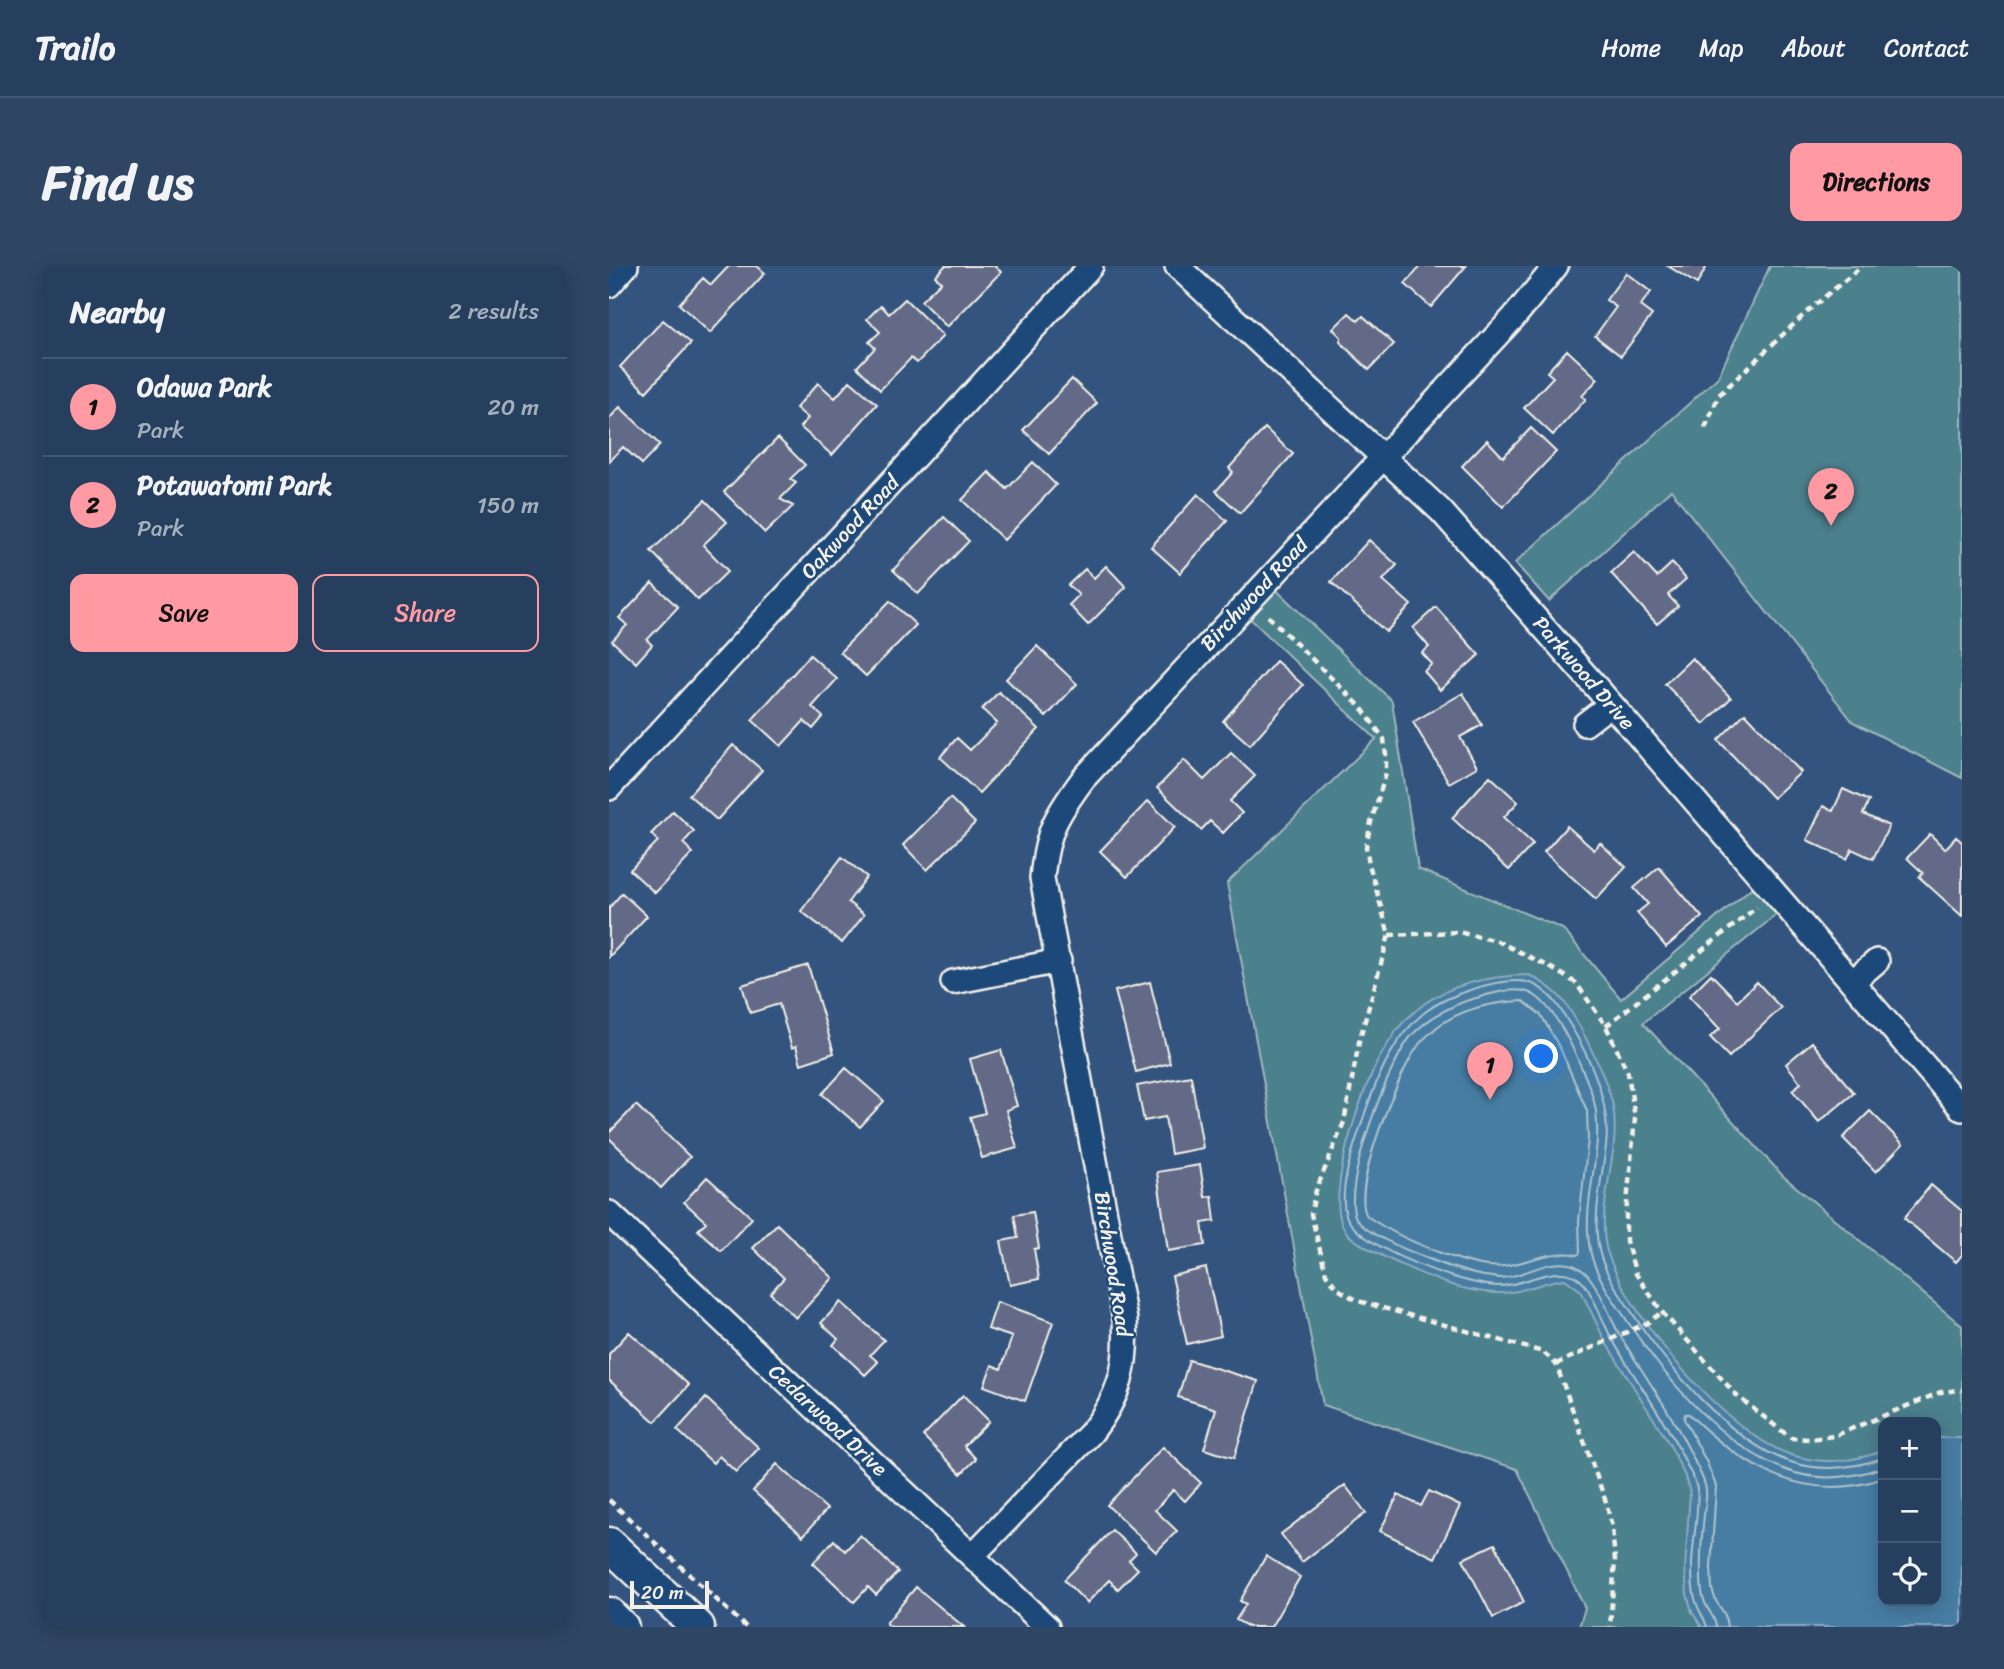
<!DOCTYPE html>
<html lang="en">
<head>
<meta charset="utf-8">
<style>
	:root { --surface:#263f5e; --page:#2e4664; --text:#f1f3f6; --muted:#a4afbc; --line:#425873; --accent:#ff9aa2 }
	body { margin:0; font-family:Sriracha,sans-serif; background:var(--page); color:var(--text) }
	.controls { position:absolute; right:21px; bottom:21px; display:grid; overflow:hidden; border-radius:14px; box-shadow:0 4px 18px #0003 }
	.controls button { width:63px; height:63px; display:grid; place-items:center; padding:0; border:0; border-bottom:2px solid var(--line); background:var(--surface); color:var(--text); font:35px sans-serif }
	.scale { position:absolute; left:21px; bottom:18px; width:79px; box-sizing:border-box; padding-left:7px; border:4px solid #f4f1e8; border-top:0; font-size:19px; line-height:24px; white-space:nowrap; color:#f4f1e8; -webkit-text-stroke:5px #1f4a7a; paint-order:stroke }
	.you { position:absolute; left:933px; top:791px; width:24px; height:24px; margin:-18px; border:5px solid #fff; border-radius:50%; background:#1a73e8; box-shadow:0 0 0 10px #1a73e833 }
	.badge { display:grid; place-items:center; width:46px; height:46px; border-radius:50%; background:var(--accent); color:#111; font-size:23px; font-weight:700 }
	.pin { position:absolute; translate:-50% -58px; filter:drop-shadow(0 2px 4px #0008) }
	.pin::after { content:''; position:absolute; top:37px; width:24px; height:21px; background:inherit; clip-path:polygon(0 0,100% 0,50% 100%) }
	.list { margin:0; padding:0; list-style:none }
	h2 { display:flex; justify-content:space-between; align-items:center; height:91px; margin:0; padding:0 28px; font-size:30px }
	h2 small { font-size:23px; font-weight:400; color:var(--muted) }
	.list li { display:grid; grid-template-columns:46px 1fr auto; gap:21px; align-items:center; box-sizing:border-box; height:98px; padding:0 28px; border-top:2px solid var(--line) }
	.list b { display:block; font-size:26px; white-space:nowrap }
	.list p { margin:0; font-size:23px; white-space:nowrap; color:var(--muted) }
	.list em { font-size:23px; font-style:normal; color:var(--muted) }
	.actions { display:flex; gap:14px; padding:21px 28px }
	.actions a { flex:1; padding:16px 0; border:2px solid var(--accent); border-radius:14px; text-align:center; font-size:24px; color:var(--accent) }
	.actions .main { background:var(--accent); color:#111 }
	.icon { flex:none; width:38px; height:38px; fill:none; stroke:currentColor; stroke-width:2; stroke-linecap:round; stroke-linejoin:round }
	.map { position:relative; flex:none; width:1353px; height:1361px; overflow:hidden; border-radius:14px }
	header { display:flex; align-items:center; gap:42px; box-sizing:border-box; height:98px; padding:0 35px; background:var(--surface); border-bottom:2px solid var(--line) }
	header strong { font-size:33px }
	nav { display:flex; gap:38px; margin-inline-start:auto; font-size:24px }
	.intro { display:flex; align-items:center; justify-content:space-between; box-sizing:border-box; height:168px; padding:0 42px }
	h1 { margin:0; font-size:49px }
	.button { padding:18px 32px; border-radius:14px; background:var(--accent); color:#111; font-size:24px; font-weight:700 }
	main { display:flex; gap:42px; padding:0 42px }
	aside { flex:1; background:var(--surface); border-radius:14px; box-shadow:0 4px 18px #0003 }
	.map>svg:first-child { display:block }
</style>
</head>
<body>
<header>
<strong>Trailo</strong>
<nav><a>Home</a><a>Map</a><a>About</a><a>Contact</a></nav>
</header>
<div class="intro"><h1>Find us</h1><a class="button">Directions</a></div>
<main>
<aside>
<h2>Nearby<small>2 results</small></h2>
<ul class="list">
<li><span class="badge">1</span><div><b>Odawa Park</b><p>Park</p></div><em>20 m</em></li>
<li><span class="badge">2</span><div><b>Potawatomi Park</b><p>Park</p></div><em>150 m</em></li>
</ul>
<div class="actions"><a class="main">Save</a><a>Share</a></div>
</aside>
<div class="map">
<svg width="1353" height="1361" viewBox="0 0 1353 1361">
	<rect width="100%" height="100%" fill="#33547e"/>
	<filter id="ink" filterUnits="userSpaceOnUse"><feTurbulence type="fractalNoise" baseFrequency=".0143" numOctaves="2"/><feDisplacementMap in="SourceGraphic" scale="14" xChannelSelector="R" yChannelSelector="G"/><feConvolveMatrix kernelMatrix="1 2 1 2 8 2 1 2 1" color-interpolation-filters="sRGB"/></filter>
	<g filter="url(#ink)">
		<path fill="#4b808d" stroke="#a0b8ba" stroke-width="2" fill-rule="evenodd" d="M1161 0H1353V512L1244 456 1062 224 940 335 906 297 1109 111Z
			M657 314 783 435 809 603 954 663 1012 733 1154 612 1178 640 1034 757 1174 910 1353 1060V1361H970L976 1342 908 1203 714 1139 618 617 767 473 631 343ZM1274 1156H1327V1335H1274Z"/>
		<path fill="#477da3" stroke="#8cabbf" stroke-width="2" d="M920 709C932 715 941 721 950 730 969 750 998 813 1004 840 1006 851 1006 866 1005 877 1002 909 988 956 999 988 1021 1052 1119 1171 1186 1190 1217 1199 1245 1195 1274 1185V1335H1327V1172H1353V1361H1093L1083 1346 1078 1328 1076 1302 1081 1226 1075 1208 1061 1179 997 1077 972 1025 956 1013C934 1015 912 1028 889 1027 879 1027 868 1025 858 1023 835 1019 752 984 738 967 713 938 749 838 764 805 770 791 779 777 788 764 794 755 806 745 815 738 845 716 884 710 920 709Z"/>
		<g fill="none" stroke-linecap="round" stroke-linejoin="round">
			<path stroke="#afc3cc" stroke-width="2" d="M914 735 932 749 952 784 978 845 979 873 970 955 971 987 968 989C943 983 919 997 894 1000 863 1005 784 969 758 950 741 923 790 806 809 780 813 773 822 767 828 761 852 743 885 736 914 735Z
				M1098 1361C1096 1353 1091 1347 1088 1339 1083 1326 1083 1311 1083 1298 1083 1279 1091 1240 1088 1223 1086 1213 1079 1202 1075 1193 1055 1150 1025 1113 1002 1071 993 1055 987 1034 976 1019 954 991 918 1020 890 1020 858 1021 746 981 737 949 728 921 748 872 757 844 770 807 785 771 816 746 838 729 890 711 918 716 931 719 943 731 950 741 976 781 1003 832 997 880 993 914 982 954 991 988 996 1006 1008 1024 1018 1039 1053 1094 1120 1178 1185 1197 1215 1206 1245 1202 1274 1192
				M1107 1361C1106 1351 1101 1348 1097 1339 1092 1329 1092 1317 1092 1307 1091 1288 1093 1268 1095 1249 1096 1241 1098 1232 1097 1224 1096 1214 1089 1203 1085 1194 1065 1151 1038 1113 1013 1073 1002 1055 996 1032 983 1015 979 1008 971 1002 964 999 941 991 914 1011 892 1012 890 1012 877 1010 875 1010 850 1006 762 974 748 954 729 926 781 794 803 769 819 752 844 738 867 732 882 728 900 722 915 725 945 730 972 799 982 825 1001 879 969 934 982 988 987 1009 1001 1029 1013 1047 1051 1106 1109 1178 1177 1204 1209 1216 1243 1212 1274 1201
				M1118 1361 1116 1349 1107 1335 1103 1323 1102 1301 1107 1220 1098 1197 1075 1153 1076 1148H1080C1134 1202 1198 1239 1274 1212"/>
		</g>
		<path fill="#636a87" stroke="#f4f1e8" stroke-width="2" d="M120 0H148L156 7 101 67 70 38 94 12 102 19Z
			M336 0H386L392 6 338 61 312 35 332 16 326 10Z
			M811 0H857L822 41 796 18Z
			M1059 0H1098L1088 18Z
			M1017 7 1042 26 1031 40 1043 49 1012 90 986 70 1007 41 997 34Z
			M296 33 334 70 308 97 302 92 271 124 248 101 266 82 260 76 271 66 258 53 272 39 280 48Z
			M740 47 749 55 754 50 785 78 760 104 731 76 732 71 724 63Z
			M54 54 82 77 37 126 11 101Z
			M958 84 989 113 973 130 977 133 944 169 915 142 944 111 938 106Z
			M463 113 488 137 440 188 414 164Z
			M241 115 268 138 223 189 191 161 199 152 187 142 209 117 226 132Z
			M11 141 51 179 33 198 14 181 0 196V153Z
			M656 162 684 188 631 247 607 225 624 206 620 202Z
			M922 162 947 186 894 241 853 200 878 174 894 191Z
			M169 172 196 199 181 213 187 217 171 233 184 240 156 267 115 226Z
			M424 196 447 219 395 274 353 234 380 206 398 223Z
			M589 228 618 255 571 307 542 281Z
			M96 234 118 256 94 279 119 305 89 334 42 285Z
			M335 251 360 275 309 328 284 304Z
			M760 274 788 299 774 314 802 339 777 366 722 316Z
			M1025 286 1048 311 1063 297 1077 313 1059 329 1069 340 1048 358 1002 307Z
			M497 300 517 321 479 359 460 339 470 329 459 319 476 303 485 312Z
			M43 317 69 341 38 374 43 379 27 397 3 375 18 359 10 352Z
			M281 335 307 359 257 410 231 386Z
			M827 341 870 389 831 424 815 405 823 398 813 387 820 381 804 362Z
			M428 380 468 418 437 451 397 413Z
			M201 389 228 413 203 441 214 451 204 463 195 455 172 480 143 454Z
			M1083 392 1122 432 1095 458 1056 418Z
			M667 395 694 419 641 479 614 455Z
			M390 426 430 463 370 527 331 491 348 472 361 484 388 457 373 443Z
			M854 427 873 459 851 471 868 501 840 517 804 456Z
			M1136 447 1192 506 1164 532 1109 474Z
			M124 479 153 504 108 554 80 529Z
			M622 487 646 510 621 535 633 547 614 567 601 555 592 564 548 522 575 494 595 514Z
			M881 510 909 536 895 551 924 578 900 604 843 552Z
			M1234 523 1260 535 1254 548 1280 560 1264 593 1243 583 1238 593 1198 574 1214 540 1224 545Z
			M341 532 366 557 318 604 294 579Z
			M539 535 566 561 518 611 491 585Z
			M64 545 85 565 74 577 84 587 46 627 21 604 49 575 42 568Z
			M958 560 985 584 991 577 1017 601 987 633 935 586Z
			M1321 568 1336 583 1347 571 1353 576V650L1310 611 1314 607 1298 592Z
			M233 591 258 611 239 636 255 649 233 677 192 645Z
			M1050 601 1093 651 1057 681 1028 647 1039 638 1025 622Z
			M13 627 38 650 0 691V642Z
			M199 699 225 787 192 798 187 780 183 782 170 738 141 747 133 719Z
			M1102 708 1128 735 1148 716 1172 742 1120 791 1101 771 1111 763 1080 730Z
			M541 716 561 797 527 806 506 725Z
			M1203 776 1245 827 1210 856 1183 824 1192 817 1177 798Z
			M392 784 408 840 397 844 408 882 373 892 361 851 376 847 361 793Z
			M237 802 275 835 251 861 213 828Z
			M582 810 594 882 562 888 556 851 535 855 528 820Z
			M27 839 81 891 52 922 0 872V867Z
			M1261 845 1294 878 1267 906 1234 872Z
			M591 899 596 931 603 930 606 955 593 957 596 979 559 985 548 906Z
			M98 911 143 952 112 985 89 964 97 956 75 936Z
			M1322 919 1353 945V989L1347 996 1295 952Z
			M424 946 430 982 425 983 430 1013 401 1019 392 975 409 972 405 949Z
			M168 958 224 1012 187 1052 161 1027 175 1012 144 982Z
			M597 1002 612 1070 578 1078 563 1010Z
			M232 1036 275 1074 261 1089 269 1096 256 1109 224 1079 229 1073 212 1057Z
			M388 1036 444 1056 416 1135 375 1120 383 1099 392 1103 403 1071 379 1063Z
			M20 1066 80 1119 46 1156 0 1114V1088Z
			M580 1094 649 1115 625 1192 595 1183 607 1143 569 1131Z
			M354 1129 380 1155 355 1180 367 1193 352 1208 314 1170Z
			M97 1132 150 1182 127 1206 110 1190 104 1197 68 1164Z
			M554 1181 592 1217 576 1235 564 1224 546 1244 568 1265 547 1286 498 1239Z
			M168 1198 218 1243 194 1270 144 1225Z
			M736 1219 757 1247 693 1296 672 1268Z
			M820 1225 851 1240 826 1292 771 1265 789 1229 812 1240Z
			M503 1264 527 1287 520 1294 529 1303 509 1323 500 1314 478 1337 455 1314Z
			M251 1269 289 1306 267 1329 259 1321 245 1336 204 1297 225 1274 236 1285Z
			M886 1278 915 1336 884 1352 854 1293Z
			M657 1290 691 1311 662 1361H640L627 1354 637 1338 631 1335Z
			M307 1321 355 1361H282L277 1357Z"/>
		<g fill="none" stroke-linecap="round" stroke-linejoin="round">
			<g stroke="#f4f1e8" stroke-width="28">
				<path id="street" d="M568 0 832 245 1002 438 1353 843
					M0 19 17 0
					M976 458 1002 438
					M0 522 482 0
					M344 716 450 695
					M1243 716 1268 695
					M0 947 438 1361
					M363 1290 482 1167C511 1130 519 1101 516 1054L433 612C438 565 446 551 474 513L905 51 947 0"/>
			</g>
			<g stroke="#f4f1e8" stroke-width="37">
				<path id="secondary" d="M0 1278 89 1361
					M0 1348 13 1361"/>
			</g>
			<path stroke="#f4f1e8" stroke-width="4.5" stroke-dasharray="7 5" stroke-linecap="butt" d="M1096 162 1110 129 1200 44 1253 0
				M659 350 752 441 775 473 777 489V507L762 556 757 581 760 598 780 669 750 776 735 856 706 927 702 948 717 1008 729 1023 749 1035 934 1086 947 1098 997 1236 1003 1261 1006 1295 1001 1361
				M780 669 849 666 888 675 939 700 967 717 997 760 1019 807 1026 852 1017 948V975L1027 1008 1053 1046 1128 1130 1182 1172 1201 1173 1225 1170 1332 1126 1353 1124
				M997 760 1148 641
				M947 1098 1038 1057 1053 1046
				M0 1234 137 1361"/>
			<use href="#street" stroke="#1f4a7a" stroke-width="23"/>
			<use href="#secondary" stroke="#1f4a7a" stroke-width="32"/>
		</g>
	</g>
	<g text-anchor="middle" stroke-width="5" stroke-linejoin="round" paint-order="stroke">
		<g font-size="21" fill="#f4f1e8" stroke="#1f4a7a">
			<text transform="translate(241 261) rotate(-47)" y="7">Oakwood Road</text>
			<text transform="translate(645 328) rotate(-47)" y="7">Birchwood Road</text>
			<text transform="translate(975 407) rotate(49)" y="7">Parkwood Drive</text>
			<text transform="translate(504 998) rotate(81)" y="7">Birchwood Road</text>
			<text transform="translate(219 1154) rotate(43)" y="7">Cedarwood Drive</text>
		</g>
	</g>
</svg>
<div class="controls">
<button>+</button>
<button>−</button>
<button><svg class="icon" aria-label="locate" viewBox="0 0 24 24"><circle cx="12" cy="12" r="6"/><path d="M12 2v4M12 18v4M2 12h4M18 12h4"/></svg></button>
</div>
<div class="scale">20 m</div>
<div class="you"></div>
<div class="pin badge" style="left:881px;top:834px">1</div>
<div class="pin badge" style="left:1222px;top:260px">2</div>
</div>
</main>
</body>
</html>
